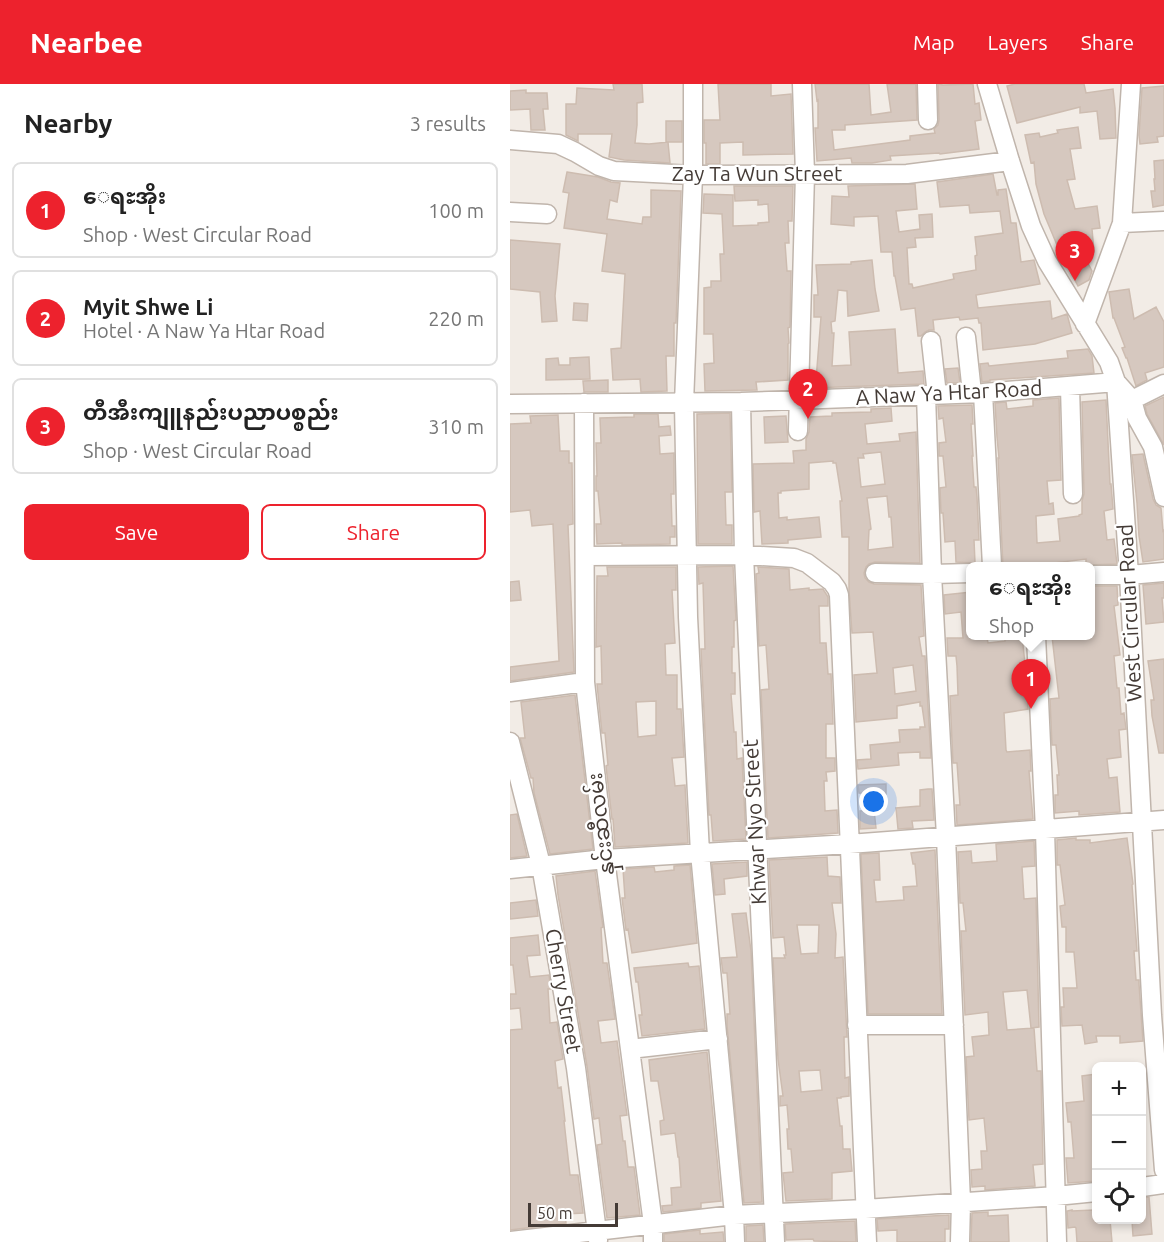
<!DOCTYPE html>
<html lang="en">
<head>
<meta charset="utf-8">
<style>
	:root { --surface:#fff; --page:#f6f6f6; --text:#222; --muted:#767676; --line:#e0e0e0; --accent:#ed222d }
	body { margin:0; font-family:Ubuntu,"Noto Sans Myanmar",sans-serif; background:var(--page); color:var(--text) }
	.controls { position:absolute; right:18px; bottom:18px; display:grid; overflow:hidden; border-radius:9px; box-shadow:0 3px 9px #0003 }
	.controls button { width:54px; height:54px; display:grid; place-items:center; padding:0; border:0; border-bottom:2px solid var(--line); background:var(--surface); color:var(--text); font:30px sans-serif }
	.scale { position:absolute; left:18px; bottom:15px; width:90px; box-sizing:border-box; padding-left:6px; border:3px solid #443b36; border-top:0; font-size:16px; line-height:21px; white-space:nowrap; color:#443b36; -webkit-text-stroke:4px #fff; paint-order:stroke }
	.you { position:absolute; left:364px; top:718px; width:21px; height:21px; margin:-15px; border:4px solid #fff; border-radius:50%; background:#1a73e8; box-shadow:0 0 0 9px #1a73e833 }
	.badge { display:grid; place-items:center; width:39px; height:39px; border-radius:50%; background:var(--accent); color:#fff; font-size:20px; font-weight:700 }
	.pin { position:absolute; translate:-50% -50px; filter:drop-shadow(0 2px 3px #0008) }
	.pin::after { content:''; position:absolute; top:32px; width:21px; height:18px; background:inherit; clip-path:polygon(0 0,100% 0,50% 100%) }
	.popup { position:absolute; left:456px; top:478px; width:129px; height:78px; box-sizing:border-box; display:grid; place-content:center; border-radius:9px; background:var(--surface); filter:drop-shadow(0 2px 4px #0005); font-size:20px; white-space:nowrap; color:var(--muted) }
	.popup b { font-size:22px; color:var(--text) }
	.popup::after { content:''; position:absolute; left:50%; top:100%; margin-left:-12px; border:12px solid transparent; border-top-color:var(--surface) }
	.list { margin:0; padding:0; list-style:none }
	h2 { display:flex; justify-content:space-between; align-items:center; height:78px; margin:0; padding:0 24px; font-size:26px }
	h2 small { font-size:20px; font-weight:400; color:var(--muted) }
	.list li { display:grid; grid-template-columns:39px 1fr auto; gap:18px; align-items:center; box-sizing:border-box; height:96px; margin:0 12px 12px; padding:0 12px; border:2px solid var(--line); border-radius:9px }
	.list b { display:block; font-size:22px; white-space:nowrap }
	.list p { margin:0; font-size:20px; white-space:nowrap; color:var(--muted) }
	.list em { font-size:20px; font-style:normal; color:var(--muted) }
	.actions { display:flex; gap:12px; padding:18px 24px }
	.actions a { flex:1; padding:14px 0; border:2px solid var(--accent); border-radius:9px; text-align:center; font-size:21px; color:var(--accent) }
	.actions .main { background:var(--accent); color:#fff }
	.icon { flex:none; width:33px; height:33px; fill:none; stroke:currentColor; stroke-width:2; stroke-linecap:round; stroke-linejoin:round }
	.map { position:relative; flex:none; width:654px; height:1158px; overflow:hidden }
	header { display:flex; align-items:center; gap:36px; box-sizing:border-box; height:84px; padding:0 30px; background:var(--accent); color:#fff }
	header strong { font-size:28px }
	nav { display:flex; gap:33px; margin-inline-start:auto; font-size:21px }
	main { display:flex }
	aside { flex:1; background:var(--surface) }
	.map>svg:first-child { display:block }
</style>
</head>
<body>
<header>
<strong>Nearbee</strong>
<nav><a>Map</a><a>Layers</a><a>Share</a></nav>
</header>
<main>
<aside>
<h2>Nearby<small>3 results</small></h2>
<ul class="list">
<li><span class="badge">1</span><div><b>ေရႊအိုး</b><p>Shop · West Circular Road</p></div><em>100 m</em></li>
<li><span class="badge">2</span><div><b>Myit Shwe Li</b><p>Hotel · A Naw Ya Htar Road</p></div><em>220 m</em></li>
<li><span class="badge">3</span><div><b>တီအီးကျူနည်းပညာပစ္စည်း</b><p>Shop · West Circular Road</p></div><em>310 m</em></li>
</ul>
<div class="actions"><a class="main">Save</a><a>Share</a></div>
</aside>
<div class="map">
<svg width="654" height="1158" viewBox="0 0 654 1158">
	<rect width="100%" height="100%" fill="#f2ece6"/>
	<path fill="#d6c8bf" stroke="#cdbcb0" stroke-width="1.5" fill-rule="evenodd" d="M103 0H132L133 18 127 19V41L125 59 139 60 158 58 160 79 114 76 99 73 102 50H68V57L56 51V20H66L67 4 104 6Z
		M208 0H261V12L281 10 283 70 233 71V58L210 59V80H196V59H194V36H210Z
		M305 0H359L361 31 381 28 377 0H406L407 36 335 41V46H322L324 66 400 56V52L425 49 424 45 428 41 429 36 428 0 433 1 463 0 465 20 469 19 471 36 465 37 469 65 430 70 429 69 380 72 381 76 362 79H342L341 74 307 77 305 44H308V16L307 17Z
		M505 0H574L576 9 603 5 605 24 606 54 590 55 587 27 570 29V23L507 39 497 2Z
		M654 2V52L647 53 648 58 630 60 629 51 632 4Z
		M16 6V9H37L38 25H33L35 46H21L20 25 0 26V7Z
		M156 37H172V58H156Z
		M568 43 571 64 560 65 565 95 557 96 565 125 587 122 590 144 582 145 584 168 573 170 582 187 579 196 568 202 557 181 559 180 547 161 534 130 526 100 524 78 521 79 515 51 529 49 530 53 548 49 547 46Z
		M654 76V121L643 123 641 107H645L644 95H645L644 77Z
		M57 88 88 93 101 98 110 99 107 118 100 116 97 135 132 140 133 133H141V106L171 107 166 239H164V272H156L157 307 131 308 130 295 103 296 101 265 111 264 115 190 92 187 97 150 54 144 59 109 53 108Z
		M483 90 487 111H488V106L496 105 501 139H506L511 178 524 176 530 200 466 211 468 224 540 217 542 235 557 230 562 249 525 260 473 266 471 239H469L468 234 450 236 449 233 423 236 424 246H419L415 248 411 252H408L405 224 391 226 385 192H384L382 168H371L368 132 344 133V142L321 140 322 112 339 113 338 102 405 100 407 125 386 127 389 148 410 145 409 131 422 130 423 153 405 154 406 163 397 164 399 200H402L403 204 444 195 443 190 466 186 465 172 467 171 465 153 493 149 490 127 460 129 459 121 430 123 427 98Z
		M224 102H283L282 137H278L279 159H275L277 187H281L280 243 278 244 279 259 278 260V296L246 298 247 306 195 307 194 280 204 279 203 250H194V204L201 203V197H211L210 170H214L212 130 193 129 194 110 223 111V142L248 141V139L259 138 258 120 248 121V116L225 117Z
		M0 156 50 160 45 212 47 237 32 238 30 208 0 205Z
		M362 176 365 205 369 227 338 232 337 207 328 206 325 237 321 238 322 249H324L322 282 341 281 339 248 385 245 388 289 413 287 414 300 300 304 301 297 306 296 311 233H304V211H308L306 181 341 180V178Z
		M619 205 624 235 646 223 654 238V283L635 289 637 296 626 302 617 274H616L612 264 615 263 604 234H603L599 208Z
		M64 219 78 220 77 237 63 236Z
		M578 265 582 272 584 289 480 296V297L472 298 470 280 478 279 479 282 558 274 557 267Z
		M79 273 80 295 36 296V275L48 274 49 281H60V274Z
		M448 284 450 299H437L435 285Z
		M98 296V308H74L73 297Z
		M654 313V361L637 330 635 322Z
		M549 314 551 396 537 397 539 420 543 419 544 430 526 432 527 459 550 457 548 435 569 432V431L572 430V417L574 410 572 318 596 316 600 400H601L603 425 594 427 597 456 604 455 607 480 576 481V475L511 483H493L488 374H489L487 353 485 319 496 318 497 325 523 322V316Z
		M462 321 463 340H461L463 372H462L464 403H466L467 413 469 456H464L465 479 446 478 445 457 435 458 433 429H431L430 404 436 403 433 372H429V359L436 358 433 334 429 335 428 322Z
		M381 324 382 337 355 340 357 360 390 357 389 350 406 348 410 479 365 478 359 480 356 483 354 489 355 494 359 498 364 500 411 501 414 552 409 553 412 572H415L421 674H410V668L388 669 389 681 348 685 347 676 361 675 360 661 390 658 389 646 410 645V643H415L412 622H410V618L387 622V634L346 638 344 591 367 589 363 548 342 549 339 506V453H332L330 417H332L326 379H323V377L299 379V405L271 407V409H268L269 434 277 433V436L309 433 311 453 278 456V459L252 460 250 427 244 428 243 380 284 379 283 367 296 366V355L299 348 300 333 322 332V329L361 328V325ZM371 368 375 400 351 403 348 374H354L353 370ZM377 412 379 433H381L383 463 358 466 359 446 361 445 357 414ZM403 581 406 607 385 610 383 584Z
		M220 329 222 408H215L216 441H222V460H188L187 330Z
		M124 330H148L149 343 160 342 161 351 149 352 150 370 164 369V410H161L162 442H165V453H160V460L112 461V459L87 460 86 440H91L88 407H86V392H87L86 359H91L90 334 124 333Z
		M48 331 50 367H59V379H62L63 440 58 441 64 588 0 597V583L49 577 43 440 22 442 20 426 0 428V340L21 339 20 332Z
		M276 332 278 358 255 359 254 333Z
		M633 370 643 415 646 421 651 424 653 447 654 446V475L633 478 629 452 627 419 622 371Z
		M223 482 226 536 224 537V563H222V589H225V610H221L224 648H226L227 675 232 674 236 755 203 757 201 731H199L191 565H195L193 499 189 500 188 483Z
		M97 483H166V506H162L165 559 155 560 156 591H167V625H171L174 673 162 674 165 702 175 701 178 759 105 763 103 735H102L96 682 98 681 95 649H92L87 600H92L91 562 86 563 87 492H98ZM146 617V651L128 653 126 618Z
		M248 483 279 485 280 506 299 504V506L313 505 318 513V522H309L310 559H316L318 590H321L323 640H316V674H325V687L316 688 317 697H314L315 727 327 726 328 749 258 754 251 606 259 605 256 561 249 562 246 490 249 489Z
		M9 497 11 516 0 517V498Z
		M654 499V514H652L654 538 636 540 633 501Z
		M581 502H607L608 521 604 522 610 571 604 572 607 604H609L611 630 614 629 616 645 609 646 611 673 597 675 599 694 607 693 610 728 569 731V727L545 729V711H548L547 691H549L546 661H542L540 615 549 614 542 552H581Z
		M461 508V552H470V555L477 554 478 559 495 557V552H512L515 580H516L518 625 494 629 496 666 497 668 520 666 521 687H519L523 735 447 741 446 721H450L447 679H443L440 612 448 611 447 582 446 572H438L437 554H453L451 528 435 530 434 511Z
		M654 575V669H649L642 632 641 616H644L638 577Z
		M65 611 83 765 40 770 24 709 23 694H21L10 654H15L11 618Z
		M376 700V710L349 709 348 701Z
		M418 705H422L424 736 402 737 403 744 388 745 386 724 410 722V706Z
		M364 726 366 744 350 745V727Z
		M7 730 17 772 0 774V731Z
		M566 754V756H580V759L617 754 623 800 622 801 627 867H624L626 896H629V900L633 957 610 959V952H586L587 958 575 960 572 941 552 942 551 923H554L553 904H567L564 868H556V843H552L550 822 555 821 550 781H547V756Z
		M524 757 525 782 512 783 514 815 526 814 529 943 521 944 517 906 493 908 497 946 524 944 527 987H531L533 1080 523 1081 525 1102 475 1106V1102L462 1103 461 1086 472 1085 471 1067H477L474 1034 459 1036 456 973 464 972 462 953 479 951 478 928 455 931 451 847H456L453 819H450L448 768 461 767 462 779 487 777 486 760Z
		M425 766 432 930H358L351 770 369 769 370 796H364L366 818 394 816 393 803 407 802 405 780H403L401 769Z
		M317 773 318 792 330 793 331 819H322L326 850 325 874 333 873 337 953H334L335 994 339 993V1012L331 1013V1014H327L330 1042H332L333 1065H340L342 1087 322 1089V1115L276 1117 273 1089 283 1088 281 1065H278L277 1045H279L277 1021 270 1022V1012H273L268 975 263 874H275L274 871H276L274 853 263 854 259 776ZM287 841H309L308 869 291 870ZM310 986 312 1006 291 1008 289 987Z
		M237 778V792L214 795 215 810 205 811 202 780Z
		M180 781 187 859 122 869 118 845 116 846 112 814H115L113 785 144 783 145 788 164 786V782Z
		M85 787 93 843 91 844 93 879H97L105 935 88 937 91 959 107 957 117 1031 110 1032 113 1057H115L118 1083H124L130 1131 97 1134 87 1061 92 1060 89 1034 84 1035 77 982 48 811 46 792Z
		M26 816 28 832 0 835V819Z
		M236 829 241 867 252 1118 234 1119 217 941V930H220L217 889H213L211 874 227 873 222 830Z
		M28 851 30 871 17 872 20 893 39 891 41 905H38L40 939 47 938 53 975 45 977 48 1004 51 1003 55 1037H54L60 1091H68L73 1129 55 1130 56 1139 0 1146V946L12 945 10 924 0 925V910H6L3 881H0V854Z
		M178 879 179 883 189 882 195 945 132 952 129 931H132L128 898H126L124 884Z
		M197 968 211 1117 191 1119V1124L153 1128 152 1122 162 1121 161 1104 171 1103 169 1073H168L165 1049 151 1051 150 1037 154 1036 148 997H141L139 976Z
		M586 990V1097L558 1099 556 1074H564L561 1038H558L556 1019 574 1017 572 992Z
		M639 1113 642 1150 623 1152 622 1136H632V1114Z
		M562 1126V1127L583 1126V1128L586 1127V1136H600L602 1158H567L566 1144 565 1143 558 1144 557 1127Z
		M478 1128V1132L498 1131 499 1158H461L462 1129Z
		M439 1131V1145H435V1158H387V1146L368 1147 367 1135Z
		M345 1137 346 1158 304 1157 303 1155 276 1156 275 1140Z
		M253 1141 254 1158H236V1142Z
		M190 1146V1150L213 1148 214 1158H154V1150Z"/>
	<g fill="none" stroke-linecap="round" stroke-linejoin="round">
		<g stroke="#c0b5ac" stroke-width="21">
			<path id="minor" d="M183 0V91L174 319 178 533 190 769 224 1131 225 1158
				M417 0 418 36
				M477 0 500 77 521 142 537 177 599 278 606 298 619 491 642 931 654 1086
				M0 56 48 60 65 68 89 82 104 87 183 91 397 90 500 77
				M0 128 37 130
				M612 139 654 137
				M575 240 612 139 621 0
				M456 253 462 309
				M421 257 427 311
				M560 303 563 410
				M473 309 482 482
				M416 311 422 490 436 753 451 1118 450 1158
				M622 316 654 300
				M231 318 234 471 265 1158
				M74 319 75 598 95 775 143 1140V1158
				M0 320 231 318 473 309 606 298 622 316 627 334 643 363 654 413
				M288 347 295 90 292 0
				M75 472 234 471 284 474 297 479 322 498 327 505 329 511 357 1158
				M365 489 422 490 461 489
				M581 491H619L654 488
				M526 552 535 746 547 1158
				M0 608 75 598
				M0 658 31 781 66 984 88 1156
				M0 785 95 775 339 760 654 736
				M347 941H444
				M120 965 208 955
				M632 1103 654 1100
				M0 1157 224 1131 355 1125 546 1112 586 1108"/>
		</g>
		<use href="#minor" stroke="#fff" stroke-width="18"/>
	</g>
	<g text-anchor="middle" stroke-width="4.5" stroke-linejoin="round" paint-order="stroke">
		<g font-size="21" fill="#443b36" stroke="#fff">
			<text x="247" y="97">Zay Ta Wun Street</text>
			<text transform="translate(439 309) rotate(-3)" y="7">A Naw Ya Htar Road</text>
			<text transform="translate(620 529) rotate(-93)" y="7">West Circular Road</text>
			<text transform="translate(245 738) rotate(-93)" y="7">Khwar Nyo Street</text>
			<text transform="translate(91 740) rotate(-97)" y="7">နှင်းဆီလမ်း</text>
			<text transform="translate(53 907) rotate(80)" y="7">Cherry Street</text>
		</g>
	</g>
</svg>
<div class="controls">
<button>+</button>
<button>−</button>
<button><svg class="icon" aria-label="locate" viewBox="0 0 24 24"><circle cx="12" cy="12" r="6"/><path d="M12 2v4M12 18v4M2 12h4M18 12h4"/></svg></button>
</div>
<div class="scale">50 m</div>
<div class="you"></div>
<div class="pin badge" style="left:521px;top:625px">1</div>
<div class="popup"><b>ေရႊအိုး</b>Shop</div>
<div class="pin badge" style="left:298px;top:335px">2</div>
<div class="pin badge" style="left:565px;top:197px">3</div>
</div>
</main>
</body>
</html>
